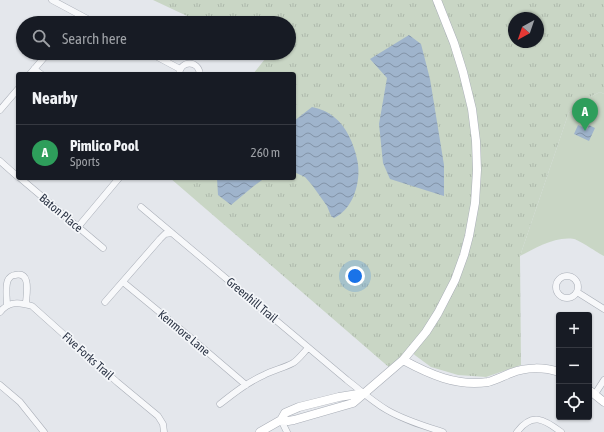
<!DOCTYPE html>
<html lang="en">
<head>
<meta charset="utf-8">
<style>
	:root { --surface:#171b24; --page:#20242c; --text:#f1f3f6; --muted:#9ea1a6; --line:#363941; --accent:#d1495b }
	body { margin:0; font-family:"Asap Condensed",sans-serif; background:var(--page); color:var(--text) }
	.controls { position:absolute; right:12px; bottom:12px; display:grid; overflow:hidden; border-radius:4px; box-shadow:0 1px 3px #0004 }
	.controls button { width:36px; height:36px; display:grid; place-items:center; padding:0; border:0; border-bottom:1px solid var(--line); background:var(--surface); color:var(--text); font:20px sans-serif }
	.compass { position:absolute; left:508px; top:12px; width:36px; height:36px; border-radius:50%; background:var(--surface); box-shadow:0 1px 3px #0004; rotate:220deg }
	.you { position:absolute; left:355px; top:276px; width:14px; height:14px; margin:-10px; border:3px solid #fff; border-radius:50%; background:#1a73e8; box-shadow:0 0 0 6px #1a73e833 }
	.badge { display:grid; place-items:center; width:26px; height:26px; border-radius:50%; background:var(--accent); color:#fff; font-size:13px; font-weight:700 }
	.pin { position:absolute; translate:-50% -33px; filter:drop-shadow(0 1px 2px #0008) }
	.pin::after { content:''; position:absolute; top:21px; width:14px; height:12px; background:inherit; clip-path:polygon(0 0,100% 0,50% 100%) }
	.list { margin:0; padding:0; list-style:none }
	h2 { display:flex; justify-content:space-between; align-items:center; height:52px; margin:0; padding:0 16px; font-size:17px }
	h2 small { font-size:13px; font-weight:400; color:var(--muted) }
	.list li { display:grid; grid-template-columns:26px 1fr auto; gap:12px; align-items:center; box-sizing:border-box; height:56px; padding:0 16px; border-top:1px solid var(--line) }
	.list b { display:block; font-size:15px; white-space:nowrap }
	.list p { margin:0; font-size:13px; white-space:nowrap; color:var(--muted) }
	.list em { font-size:13px; font-style:normal; color:var(--muted) }
	.icon { flex:none; width:22px; height:22px; fill:none; stroke:currentColor; stroke-width:2; stroke-linecap:round; stroke-linejoin:round }
	.map { position:relative; flex:none; width:604px; height:432px; overflow:hidden }
	.search { position:absolute; background:var(--surface); box-shadow:0 1px 3px #0004; left:16px; top:16px; width:280px; height:44px; display:flex; align-items:center; gap:10px; box-sizing:border-box; padding:0 14px; border-radius:22px; color:var(--muted); font-size:15px }
	.panel { position:absolute; background:var(--surface); box-shadow:0 1px 3px #0004; left:16px; top:72px; width:280px; height:108px; border-radius:4px }
	.map>svg:first-child { display:block }
</style>
</head>
<body>
<div class="map">
<svg width="604" height="432" viewBox="0 0 604 432">
	<defs>
		<pattern id="grass-tufts" width="24" height="20" patternUnits="userSpaceOnUse"><rect width="24" height="20" fill="#c9d6c5"/><path d="M3 7l-1-3M5 7V3M7 7l1-3M15 17l-1-3M17 17v-4M19 17l1-3" fill="none" stroke="#adb8ab"/></pattern>
		<pattern id="water-waves" width="16" height="10" patternUnits="userSpaceOnUse"><rect width="16" height="10" fill="#9fb4cc"/><path d="M0 5q4-4 8 0t8 0" fill="none" stroke="#8293a7"/></pattern>
	</defs>
	<rect width="100%" height="100%" fill="#e4e7ec"/>
	<path fill="url(#grass-tufts)" fill-rule="evenodd" d="M153 0H604V94L600 92 590 97 569 112 520 256 521 365 486 377 458 375 431 367 416 356 409 350 391 369 170 178H294V74H253L265 59 258 53H289V23H202ZM514 18H538V42H514Z"/>
	<path fill="#c9d6c5" d="M600 92 604 94V256C598 253 579 240 574 239 555 236 536 248 520 256L569 112 590 97Z"/>
	<path fill="url(#water-waves)" d="M409 35 421 44 430 79 444 165V196L390 179 383 163 379 124 387 78 370 59Z
		M312 107C320 109 327 111 334 117 346 126 354 144 357 159 362 179 354 209 334 218L331 216 327 206 312 185 305 177 294 172V121Z
		M578 125 587 129 589 125 595 128 589 141 574 134Z
		M217 178H265L255 185 231 205 218 195Z"/>
	<g fill="none" stroke-linecap="round" stroke-linejoin="round">
		<g stroke="#a9aeb7" stroke-width="7">
			<path id="street" d="M52 0 95 23
				M73 23 80 15
				M150 53 180 69
				M34 69 41 74
				M30 74 48 53
				M179 74C181 60 198 60 200 74
				M0 110 18 89
				M0 161 18 177
				M20 178 103 248
				M141 207 347 380C360 390 373 402 387 410 404 420 424 426 443 432
				M78 227 119 178
				M556 287a11 11 0 1 1 22 0a11 11 0 1 1-22 0Z
				M123 282 191 338 246 385
				M577 292 604 309
				M105 302 160 239 165 234 172 233
				M7 305C7 299 5 286 8 280 9 278 12 275 15 275 32 271 26 295 26 304
				M0 312C9 301 19 302 32 306L117 382 158 416 163 424 164 432
				M0 385 20 402 44 432
				M595 394 604 380
				M220 404C234 393 248 382 264 375 273 370 284 368 293 363 299 359 303 353 308 348
				M281 420 287 432
				M517 432C532 412 544 419 561 432"/>
		</g>
		<g stroke="#a9aeb7" stroke-width="9">
			<path id="secondary" d="M403 360C429 374 457 387 488 382 496 380 503 376 511 373 526 367 544 367 559 372
				M589 390 604 402
				M281 420 288 421 294 420 353 403 403 360 426 332 438 313 455 280 464 255 469 236 475 203 477 170 476 141 472 109 463 72 454 43 437 0
				M260 432 281 420 285 413 299 407 339 397 364 393"/>
		</g>
		<use href="#street" stroke="#f7f8fa" stroke-width="6"/>
		<use href="#secondary" stroke="#fff" stroke-width="8"/>
	</g>
	<g text-anchor="middle" stroke-width="3.5" stroke-linejoin="round" paint-order="stroke">
		<g font-size="12" fill="#2b3445" stroke="#f4f6f9">
			<text transform="translate(61 213) rotate(40)" y="4">Baton Place</text>
			<text transform="translate(252 300) rotate(40)" y="4">Greenhill Trail</text>
			<text transform="translate(184 333) rotate(40)" y="4">Kenmore Lane</text>
			<text transform="translate(88 356) rotate(42)" y="4">Five Forks Trail</text>
		</g>
	</g>
</svg>
<div class="controls">
<button>+</button>
<button>−</button>
<button><svg class="icon" aria-label="locate" viewBox="0 0 24 24"><circle cx="12" cy="12" r="6"/><path d="M12 2v4M12 18v4M2 12h4M18 12h4"/></svg></button>
</div>
<svg class="compass" viewBox="-18 -18 36 36"><path d="M0-13l5 13h-10z" fill="#e53935"/><path d="M0 13l5-13h-10z" fill="#9ea1a6"/></svg>
<div class="you"></div>
<div class="pin badge" style="left:585px;top:131px;background:#2e9e5b">A</div>
<div class="search"><svg class="icon" aria-label="search" viewBox="0 0 24 24"><circle cx="10" cy="10" r="6"/><path d="M15 15l6 6"/></svg>Search here</div>
<section class="panel">
<h2>Nearby<small></small></h2>
<ul class="list">
<li><span class="badge" style="background:#2e9e5b">A</span><div><b>Pimlico Pool</b><p>Sports</p></div><em>260 m</em></li>
</ul>
</section>
</div>
</body>
</html>
